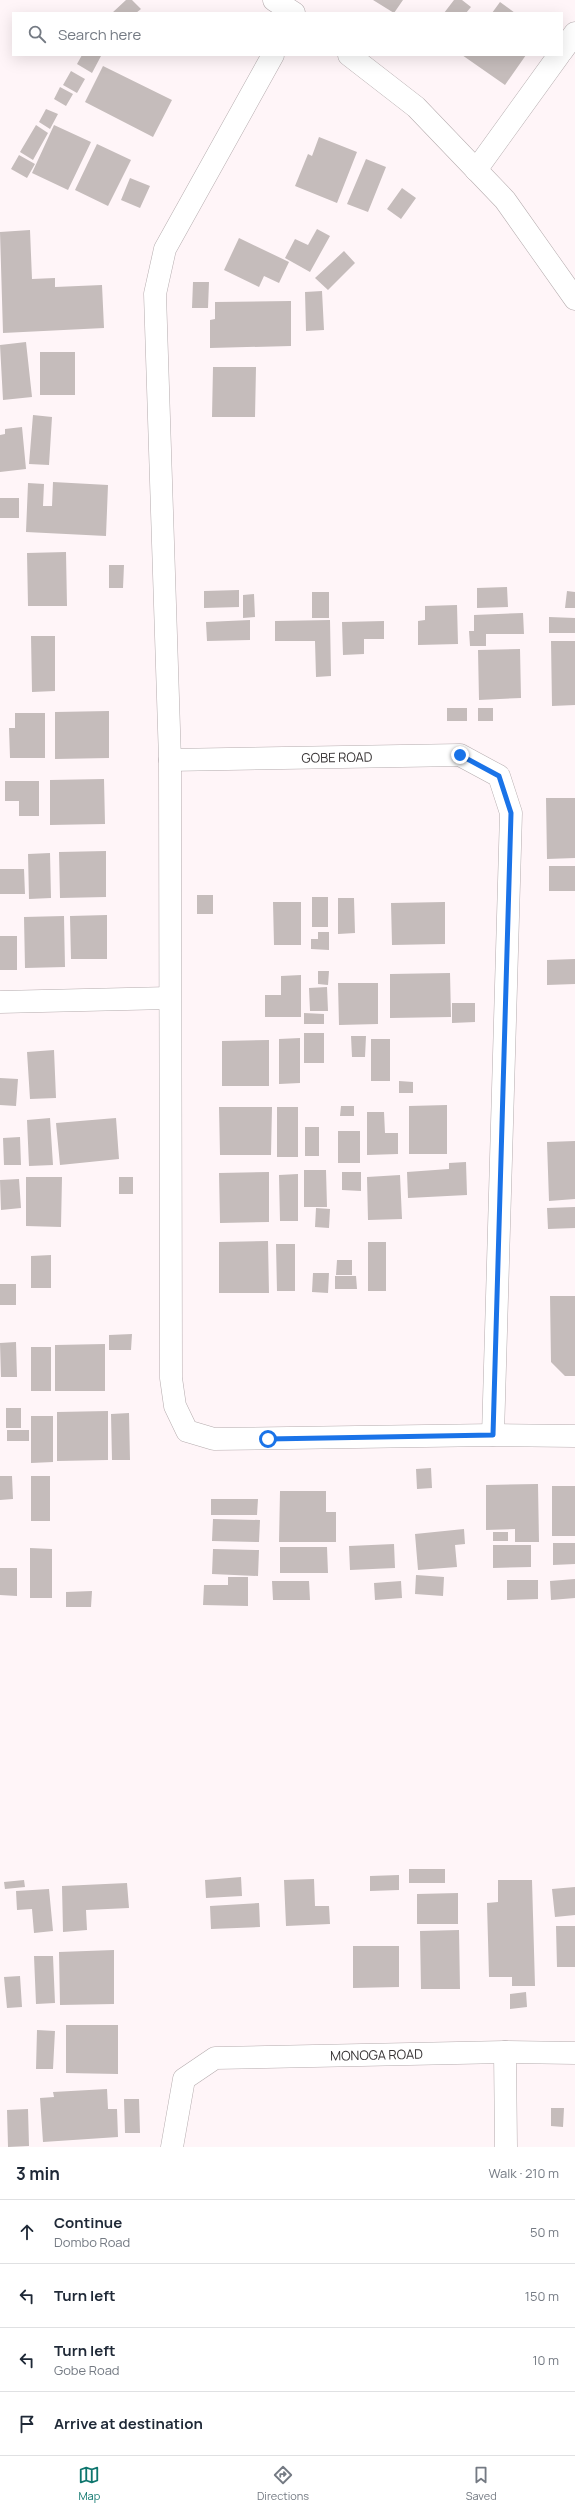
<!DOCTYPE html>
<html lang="en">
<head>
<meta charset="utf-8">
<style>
	:root { --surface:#fff; --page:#f2f2f3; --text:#1f2937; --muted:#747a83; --line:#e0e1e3; --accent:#0f766e }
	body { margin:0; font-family:Manrope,sans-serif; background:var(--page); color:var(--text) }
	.stop { position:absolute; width:12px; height:12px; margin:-9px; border:3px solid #1a73e8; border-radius:50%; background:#fff }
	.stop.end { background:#1a73e8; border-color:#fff; box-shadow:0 1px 4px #0008 }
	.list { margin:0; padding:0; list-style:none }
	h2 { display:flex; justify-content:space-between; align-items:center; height:52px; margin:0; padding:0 16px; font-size:17px }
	h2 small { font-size:13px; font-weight:400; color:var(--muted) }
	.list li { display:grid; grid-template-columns:26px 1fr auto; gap:12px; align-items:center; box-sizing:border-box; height:64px; padding:0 16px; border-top:1px solid var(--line) }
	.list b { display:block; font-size:15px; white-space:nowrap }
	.list p { margin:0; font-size:13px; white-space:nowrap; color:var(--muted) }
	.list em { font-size:13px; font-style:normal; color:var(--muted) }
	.icon { flex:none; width:22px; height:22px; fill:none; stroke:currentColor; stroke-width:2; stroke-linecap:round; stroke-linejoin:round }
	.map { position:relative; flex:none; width:575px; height:2147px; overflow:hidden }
	.search { position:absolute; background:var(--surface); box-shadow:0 4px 16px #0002; left:12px; right:12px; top:12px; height:44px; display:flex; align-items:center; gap:10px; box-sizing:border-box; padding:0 14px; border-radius:0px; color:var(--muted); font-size:15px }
	.sheet { height:308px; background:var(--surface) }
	nav { display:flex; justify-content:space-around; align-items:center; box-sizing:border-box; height:56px; border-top:1px solid var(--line); background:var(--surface); font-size:11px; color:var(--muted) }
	nav a { display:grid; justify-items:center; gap:2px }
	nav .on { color:var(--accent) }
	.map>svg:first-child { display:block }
</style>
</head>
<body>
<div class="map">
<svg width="575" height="2147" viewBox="0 0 575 2147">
	<rect width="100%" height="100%" fill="#fff5f8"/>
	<path fill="#c5bcbb" d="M126 0H132L141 9 136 13H112Z
		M373 0H403L394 13Z
		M454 0H462L471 7 466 13H444Z
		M500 2 515 13H492Z
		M82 55 101 56 92 73 77 64Z
		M462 55H526L505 85Z
		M103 66 172 100 153 137 85 102Z
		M71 71 85 79 77 93 63 85Z
		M60 87 73 94 66 106 54 99Z
		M46 109 58 114 50 129 39 122Z
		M36 125 48 133 33 160 20 152Z
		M54 125 91 142 68 190 32 173Z
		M319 137 357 152 337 203 295 186 308 154 312 156Z
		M97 144 131 160 108 206 75 190Z
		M19 155 35 164 27 178 11 169Z
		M366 159 386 167 368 212 347 204Z
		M130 178 150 186 140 208 121 200Z
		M402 188 416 198 401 219 387 209Z
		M317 229 330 236 310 272 285 258 295 239 308 245Z
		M30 230 32 279 55 278V287L102 285 104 328 3 333 0 232Z
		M239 238 289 262 279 283 264 276 259 287 224 270Z
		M344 251 355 263 328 290 315 278Z
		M193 282H209L208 308H192Z
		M322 291 324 330 306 331 305 292Z
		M291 301V346L210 348V320L215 319V302Z
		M26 342 32 397 3 400 0 345Z
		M40 352H75V395H40Z
		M213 367H256L255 417H212Z
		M33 415 52 417 49 465 29 464Z
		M22 427 26 469 0 472V435L5 434V429Z
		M53 482 108 485 106 536 26 532 28 483 44 484 43 506H52Z
		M0 498H19V518H0Z
		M66 552 67 606H28L27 553Z
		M109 565H124L123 588H109Z
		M507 587 508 607 477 608V588Z
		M239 590V607L204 608V591Z
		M567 591 575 592V608H565Z
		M312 592H329V618H312Z
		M254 594 255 617 243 618V595Z
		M457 605 458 644 418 645V621L425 620V606Z
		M523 613 524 634H486V646H470L469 631H474V615Z
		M549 617 575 618V633H549Z
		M250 620V640L207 641 206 622Z
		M330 620 331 676 316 677 315 641H275V621Z
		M384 621V639H364V654L343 655 342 622Z
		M31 636H55V691L32 692Z
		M551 641H575V705L552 706Z
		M520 649 521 698 479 700 478 650Z
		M447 708H467V721H447Z
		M478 708H493V721H478Z
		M109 711V758L55 759V712Z
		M15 713H45V758H10L9 728H15Z
		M104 779 105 824 50 825V780Z
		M5 781H39V816H19V801H5Z
		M546 798H575V858L547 859Z
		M106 851V897L60 898 59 852Z
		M50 853 51 898 29 899 28 854Z
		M549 866H575V891H549Z
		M0 869H24L25 894H0Z
		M197 895H213V914H197Z
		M312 897H328V927H312Z
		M338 898H354L355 933 338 934Z
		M273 902H301V945H274Z
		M445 902V944L392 945 391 903Z
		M107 915V959H71L70 916Z
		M64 916 65 967 25 968 24 917Z
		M318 932H329V950L311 949V939H318Z
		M0 936H17V970H0Z
		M575 959V984L547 985V960Z
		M318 971H329L328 985 318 984Z
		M450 973 451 1017 390 1018V974Z
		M301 975V1017H265V995H281V976Z
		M338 983H378V1024L339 1025Z
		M327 987 328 1011H310L309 988Z
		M452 1003H475V1022L452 1023Z
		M304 1013 324 1014V1024H304Z
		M304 1033H324V1063H304Z
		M351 1036H366L365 1057H352Z
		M300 1038V1083L279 1084V1039Z
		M371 1039H390V1081H371Z
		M269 1040V1086H222V1041Z
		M54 1050 56 1098 30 1099 27 1052Z
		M0 1078 18 1079 16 1106 0 1105Z
		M399 1081 413 1082V1093H399Z
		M447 1105V1154H409V1106Z
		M341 1106H354V1116H340Z
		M219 1107H272L271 1155H220Z
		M277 1107H298V1157H277Z
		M367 1112H384L385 1133H398V1154L367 1155Z
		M50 1118 53 1165 29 1166 27 1120Z
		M116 1118 119 1159 60 1165 56 1123Z
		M305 1127H319V1156H305Z
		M338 1131H360V1163H338Z
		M20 1137 21 1165H4L3 1138Z
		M575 1141V1199L549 1201 547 1142Z
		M466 1162 467 1195 408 1198 407 1172 449 1169V1163Z
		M304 1170H326L327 1207H304Z
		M269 1172V1222L220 1223 219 1173Z
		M342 1172H361V1191L342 1190Z
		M298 1174V1221H280L279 1175Z
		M400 1175 402 1219 368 1220 367 1177Z
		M26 1177H62L61 1227 26 1226Z
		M119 1177H133V1194H119Z
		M19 1179 21 1208 1 1210 0 1180Z
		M575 1207V1228L548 1229 547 1208Z
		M316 1208 330 1209 329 1228 315 1227Z
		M268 1241 269 1293H219V1242Z
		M368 1242H386V1291H368Z
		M276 1244H295V1291H277Z
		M51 1255V1288H31V1256Z
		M337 1260H352V1275H336Z
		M313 1273H329L328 1293 312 1292Z
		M335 1276H356L357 1289H335Z
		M0 1284H16V1305H0Z
		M550 1296H575V1376H565L551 1362Z
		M132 1334 131 1350H109V1335Z
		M16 1342 17 1377H1L0 1343Z
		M105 1344V1391H55V1345Z
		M31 1347H51V1391H31Z
		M6 1408H21V1428H6Z
		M108 1411V1460L57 1461V1412Z
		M129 1413 130 1460H112L111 1414Z
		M31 1416H53V1462L31 1463Z
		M7 1430H29V1441H7Z
		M431 1468 432 1488 417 1489 416 1469Z
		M0 1476H12L13 1499 0 1500Z
		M31 1476H50V1521H31Z
		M538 1484 539 1542H515V1529L486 1530V1485Z
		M552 1486H575V1536H552Z
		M280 1491H326V1512H336V1542H279Z
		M211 1499H258L257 1515H211Z
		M213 1519 260 1520 259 1542 212 1541Z
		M464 1529 465 1544 455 1545 457 1567 418 1570 415 1534Z
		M493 1532H508V1541H493Z
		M553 1543H575V1564L553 1565Z
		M394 1544 395 1568 350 1570 349 1546Z
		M493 1545H531V1567L493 1568Z
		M280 1547H327L328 1573H280Z
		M30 1548 52 1549V1598H30Z
		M213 1549 259 1550 258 1576 212 1574Z
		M0 1568H17V1596L0 1595Z
		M416 1575 444 1577 443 1596 415 1594Z
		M228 1577H248V1606L203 1605 204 1585H228Z
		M575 1579V1598L551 1600 550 1581Z
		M507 1580H538V1599L507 1600Z
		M272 1581H309L310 1600H273Z
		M401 1581 402 1598 375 1600 374 1583Z
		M92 1591 91 1607H66V1592Z
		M409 1869H445V1883H409Z
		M399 1875V1890L370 1891V1876Z
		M241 1877 242 1896 206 1898 205 1880Z
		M314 1879 315 1906H329L330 1924 286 1926 284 1880Z
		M24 1880 25 1887 5 1889 4 1882Z
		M498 1880H532L535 1986H512V1977H489L487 1903 498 1902Z
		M127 1883 129 1908 86 1910 87 1930 63 1932 62 1886Z
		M575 1887V1915L555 1917 552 1889Z
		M49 1889 53 1931 34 1933 32 1909 17 1910 16 1891Z
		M458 1893V1924H417V1894Z
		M259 1903 260 1927 211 1929 210 1906Z
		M556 1926H575V1967H557Z
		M459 1930 460 1989H421L420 1931Z
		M353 1946H399V1987L353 1988Z
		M114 1950V2004L60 2005 59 1952Z
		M34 1956H53L55 2003 36 2004Z
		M20 1976 22 2007 7 2008 4 1977Z
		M526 1992 527 2007 510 2009V1994Z
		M66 2025H118V2074L66 2073Z
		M37 2030 55 2031 53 2069H36Z
		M107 2089 108 2109H117L118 2137 43 2142 40 2098 54 2097 53 2092Z
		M124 2099H139L140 2133H125Z
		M551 2108H564L563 2127 551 2126Z
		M28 2109 29 2146 8 2147 7 2110Z"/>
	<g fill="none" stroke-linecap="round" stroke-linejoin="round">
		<g stroke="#b5acae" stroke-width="23">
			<g id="minor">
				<path d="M274 0 294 13"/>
				<path d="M562 51 575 33"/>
				<path d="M273 55 165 249 155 294 170 760 171 1378 175 1406 187 1431 214 1439 493 1435 575 1436"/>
				<path d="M349 55 416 107 505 200 575 299"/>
				<path d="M476 170 559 55"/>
				<path id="s1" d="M170 760 460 755 499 776 511 813 493 1435"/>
				<path d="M0 1002 169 998"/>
				<path d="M505 2052 506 2147"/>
				<path id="s2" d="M172 2147 184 2079 215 2058 505 2052 575 2053"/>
			</g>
		</g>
		<use href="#minor" stroke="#fff" stroke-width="22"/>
	</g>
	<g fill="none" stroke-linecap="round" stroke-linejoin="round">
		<path stroke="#1a73e8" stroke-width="5" d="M268 1439 493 1435 511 813 499 776 460 755"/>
	</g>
	<g text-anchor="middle" stroke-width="3" stroke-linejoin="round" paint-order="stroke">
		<g font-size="13" fill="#373334" stroke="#fff">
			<text dy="5" stroke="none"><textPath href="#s1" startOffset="167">GOBE ROAD</textPath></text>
			<text dy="5" stroke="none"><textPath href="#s2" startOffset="268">MONOGA ROAD</textPath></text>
		</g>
	</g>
</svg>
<div class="stop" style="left:268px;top:1439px"></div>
<div class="stop end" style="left:460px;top:755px"></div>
<div class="search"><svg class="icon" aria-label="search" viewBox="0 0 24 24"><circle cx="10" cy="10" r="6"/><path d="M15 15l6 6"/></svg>Search here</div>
</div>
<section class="sheet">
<h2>3 min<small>Walk · 210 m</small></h2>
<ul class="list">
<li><svg class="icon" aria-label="ahead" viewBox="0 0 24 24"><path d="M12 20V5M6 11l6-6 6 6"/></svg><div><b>Continue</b><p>Dombo Road</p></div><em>50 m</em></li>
<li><svg class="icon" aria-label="left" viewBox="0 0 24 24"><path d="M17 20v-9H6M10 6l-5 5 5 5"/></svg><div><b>Turn left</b></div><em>150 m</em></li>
<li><svg class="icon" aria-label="left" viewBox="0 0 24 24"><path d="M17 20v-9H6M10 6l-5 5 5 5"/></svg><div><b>Turn left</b><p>Gobe Road</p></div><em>10 m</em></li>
<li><svg class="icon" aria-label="arrive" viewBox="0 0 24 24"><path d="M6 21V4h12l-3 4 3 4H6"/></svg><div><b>Arrive at destination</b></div></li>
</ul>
</section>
<nav>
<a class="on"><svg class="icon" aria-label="map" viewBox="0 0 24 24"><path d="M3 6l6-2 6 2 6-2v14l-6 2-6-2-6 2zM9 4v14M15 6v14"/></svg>Map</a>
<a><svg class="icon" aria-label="directions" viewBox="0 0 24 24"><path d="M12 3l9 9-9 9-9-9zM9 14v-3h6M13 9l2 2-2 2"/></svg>Directions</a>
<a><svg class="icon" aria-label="saved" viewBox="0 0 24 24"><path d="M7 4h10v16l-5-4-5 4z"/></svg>Saved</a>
</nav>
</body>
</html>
